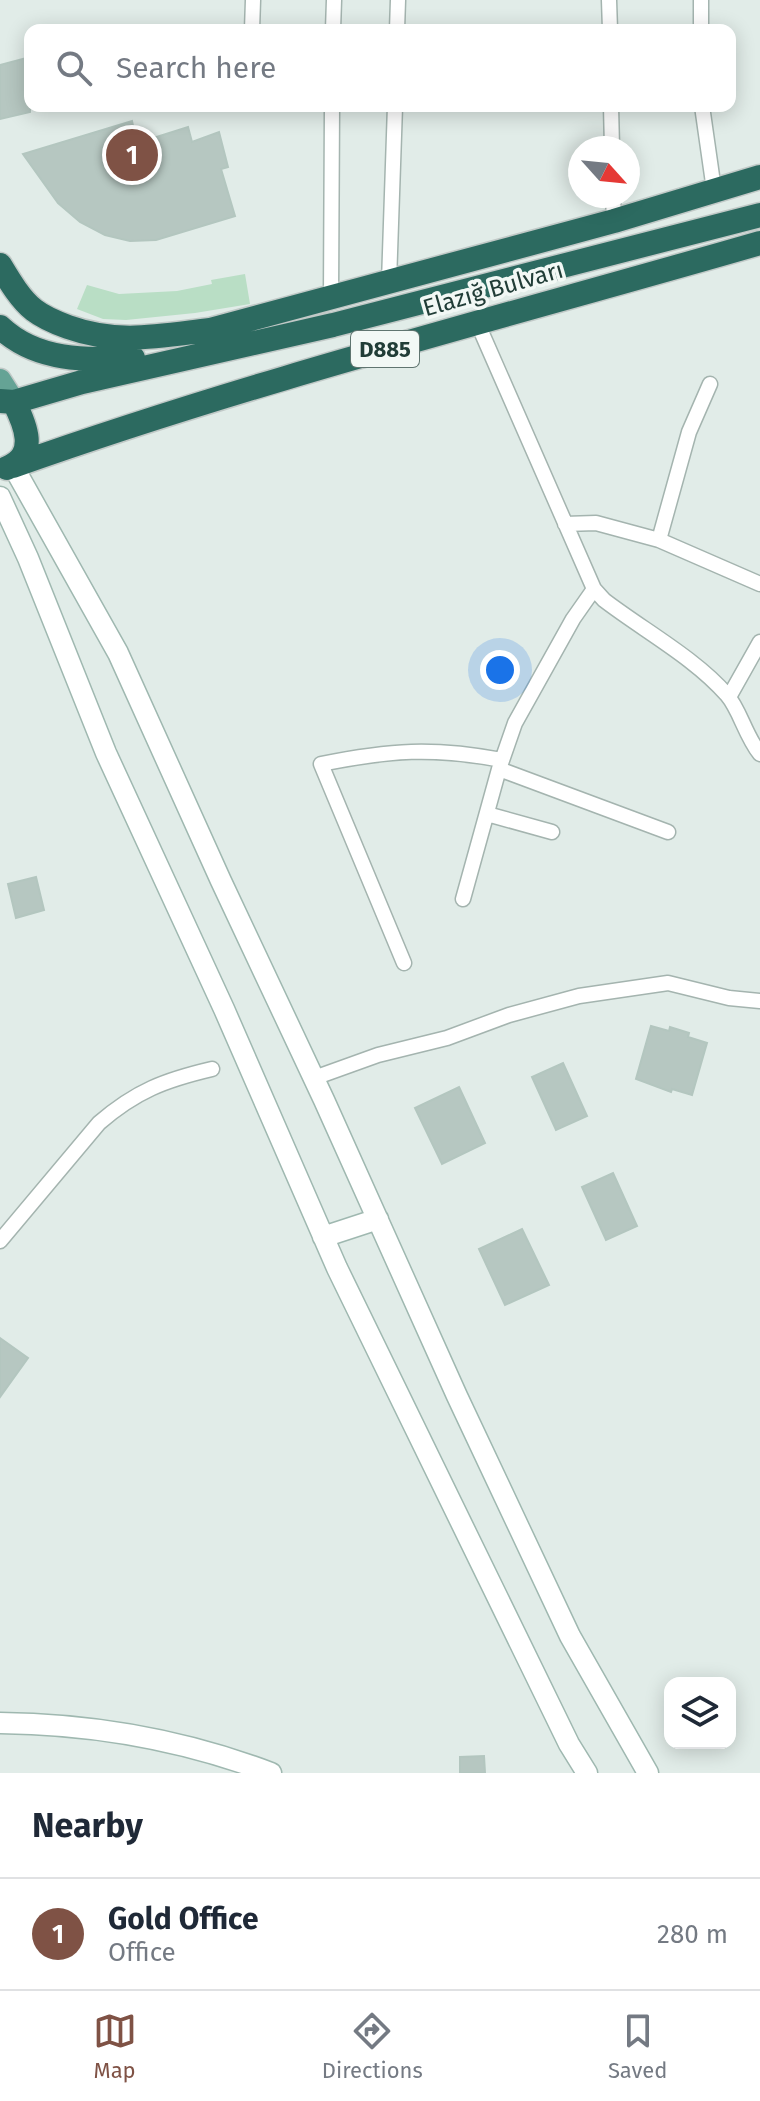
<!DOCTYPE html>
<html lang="en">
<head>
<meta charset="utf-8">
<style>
	:root { --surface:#fff; --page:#f2f2f3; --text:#1f2937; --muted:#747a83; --line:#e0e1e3; --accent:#7f5245 }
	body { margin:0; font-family:"Fira Sans",sans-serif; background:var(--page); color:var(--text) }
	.controls { position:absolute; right:24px; bottom:24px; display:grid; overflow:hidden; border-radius:16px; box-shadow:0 4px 20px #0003 }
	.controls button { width:72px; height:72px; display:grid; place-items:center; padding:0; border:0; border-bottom:2px solid var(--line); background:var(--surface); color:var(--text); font:40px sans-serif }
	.compass { position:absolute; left:568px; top:136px; width:72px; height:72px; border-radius:50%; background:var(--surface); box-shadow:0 4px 20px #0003; rotate:117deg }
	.you { position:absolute; left:500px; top:670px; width:28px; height:28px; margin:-20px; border:6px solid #fff; border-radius:50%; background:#1a73e8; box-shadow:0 0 0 12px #1a73e833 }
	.badge { display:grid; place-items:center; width:52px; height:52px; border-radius:50%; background:var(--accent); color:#fff; font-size:26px; font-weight:700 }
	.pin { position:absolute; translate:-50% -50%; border:4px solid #fff; box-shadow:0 2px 8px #0006 }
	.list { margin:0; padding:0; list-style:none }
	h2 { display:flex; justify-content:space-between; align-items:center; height:104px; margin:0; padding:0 32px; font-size:34px }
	h2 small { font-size:26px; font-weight:400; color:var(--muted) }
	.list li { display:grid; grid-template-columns:52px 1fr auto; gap:24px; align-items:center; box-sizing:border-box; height:112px; padding:0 32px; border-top:2px solid var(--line) }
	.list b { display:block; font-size:30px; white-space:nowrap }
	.list p { margin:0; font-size:26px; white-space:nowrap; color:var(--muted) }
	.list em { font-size:26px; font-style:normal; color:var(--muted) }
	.icon { flex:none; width:44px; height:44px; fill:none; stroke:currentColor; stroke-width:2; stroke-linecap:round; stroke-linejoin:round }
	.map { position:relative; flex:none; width:760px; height:1773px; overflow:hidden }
	.search { position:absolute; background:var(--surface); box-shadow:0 4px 20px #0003; left:24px; right:24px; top:24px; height:88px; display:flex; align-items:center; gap:20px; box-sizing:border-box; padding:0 28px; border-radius:16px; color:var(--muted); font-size:30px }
	.sheet { height:216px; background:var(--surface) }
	nav { display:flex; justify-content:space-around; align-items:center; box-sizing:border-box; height:112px; border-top:2px solid var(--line); background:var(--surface); font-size:22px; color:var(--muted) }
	nav a { display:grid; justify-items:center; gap:4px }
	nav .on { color:var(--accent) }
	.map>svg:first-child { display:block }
</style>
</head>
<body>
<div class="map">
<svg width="760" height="1773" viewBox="0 0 760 1773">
	<rect width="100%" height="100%" fill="#e1ece8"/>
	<path fill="#b9dec5" d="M245 274 250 304 195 313 126 320 103 319 77 309 87 285 119 294 177 291 212 284 211 280Z"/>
	<path fill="#b6c7c1" stroke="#b3c6bf" stroke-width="2" d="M30 57V112L0 119V65Z
		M132 121 134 131 138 130 140 135 145 133 147 140 188 127 192 142 219 132 228 167 221 169 235 216 156 240 130 241 105 235 80 222 58 203 23 154Z
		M36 877 44 910 16 918 8 884Z
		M651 1026 669 1031 670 1027 689 1033 688 1037 707 1043 692 1095 672 1089 671 1092 636 1079Z
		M563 1063 587 1116 556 1130 532 1077Z
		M459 1087 485 1143 442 1164 415 1108Z
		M613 1173 637 1226 606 1240 582 1187Z
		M522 1229 549 1285 505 1305 479 1249Z
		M0 1338 28 1358 0 1397Z
		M484 1756 485 1773H460V1757Z"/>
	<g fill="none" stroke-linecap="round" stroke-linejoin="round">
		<g stroke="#a4b4af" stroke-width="17">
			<path id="street" d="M609 0 610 30
				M701 0V30
				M252 30 253 0
				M333 30 334 0
				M397 30 398 0
				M611 106 612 148
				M702 106 714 190
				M613 196 614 221
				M389 282 395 106
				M331 296 332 106
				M477 322 594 589 604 600C643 630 695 658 727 695 740 710 745 735 760 754
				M565 524 596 523 659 540 760 584
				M659 540 689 432 710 384
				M729 697 760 642
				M499 769 668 832
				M487 814 552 832
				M463 899 499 769 515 723 573 619 594 589
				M404 963 321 764C390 750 433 747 502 760
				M314 1078 378 1055 447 1038 509 1015 579 996 668 983 729 998 760 1001
				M0 1241 99 1123C136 1091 165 1080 212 1069"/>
		</g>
		<g stroke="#9fb8b0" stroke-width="23">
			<path id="secondary" d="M13 466 118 653 221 881 324 1100 457 1396 570 1636 648 1773
				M0 497 28 558 106 753 224 1009 337 1268 569 1744 587 1773
				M323 1237 378 1219
				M0 1723C93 1724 184 1740 271 1773"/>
		</g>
		<g stroke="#c1c9c7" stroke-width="25">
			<path id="primary" d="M0 380 14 402"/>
		</g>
		<g stroke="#c1c9c7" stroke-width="27">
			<path id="highway" d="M0 265C9 280 20 299 34 310 43 317 57 323 68 327 118 345 159 336 210 330L614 221 760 177
				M0 327C37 362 86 360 133 358
				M0 401 14 402 82 382 333 325 760 215
				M13 466C258 379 511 315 760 243
				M7 468C39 455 25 424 14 402"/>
		</g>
		<use href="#street" stroke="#fff" stroke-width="14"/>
		<use href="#secondary" stroke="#fff" stroke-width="20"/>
		<use href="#primary" stroke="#65a395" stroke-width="22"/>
		<use href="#highway" stroke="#2c6a60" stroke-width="24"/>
	</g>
	<g text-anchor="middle" stroke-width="7" stroke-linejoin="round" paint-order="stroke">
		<rect fill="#f2f8f5" stroke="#607570" stroke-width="2" x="351" y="331" width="68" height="36" rx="6"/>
		<g font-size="22" font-weight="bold" fill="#213d37">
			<text x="385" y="357">D885</text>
		</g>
		<g font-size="24" fill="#213d37" stroke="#f2f8f5">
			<text transform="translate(493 289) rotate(-16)" y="8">Elazığ Bulvarı</text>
		</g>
	</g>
</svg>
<div class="controls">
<button><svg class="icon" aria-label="layers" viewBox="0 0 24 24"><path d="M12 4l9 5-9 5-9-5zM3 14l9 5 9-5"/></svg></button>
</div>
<svg class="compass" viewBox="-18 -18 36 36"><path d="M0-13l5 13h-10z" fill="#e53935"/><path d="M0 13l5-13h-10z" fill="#747a83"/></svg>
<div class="you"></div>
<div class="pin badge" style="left:132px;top:155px">1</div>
<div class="search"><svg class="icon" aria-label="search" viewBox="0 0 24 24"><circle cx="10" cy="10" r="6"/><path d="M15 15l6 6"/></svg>Search here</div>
</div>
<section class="sheet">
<h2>Nearby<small></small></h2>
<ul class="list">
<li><span class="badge">1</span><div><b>Gold Office</b><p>Office</p></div><em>280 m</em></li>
</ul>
</section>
<nav>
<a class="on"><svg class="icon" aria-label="map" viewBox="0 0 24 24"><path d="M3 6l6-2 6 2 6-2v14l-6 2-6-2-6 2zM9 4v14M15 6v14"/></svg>Map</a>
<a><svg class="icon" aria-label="directions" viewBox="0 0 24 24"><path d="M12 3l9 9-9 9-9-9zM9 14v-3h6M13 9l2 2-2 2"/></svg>Directions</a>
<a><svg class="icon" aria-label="saved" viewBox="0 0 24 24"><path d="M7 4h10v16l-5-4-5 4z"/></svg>Saved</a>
</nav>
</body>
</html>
